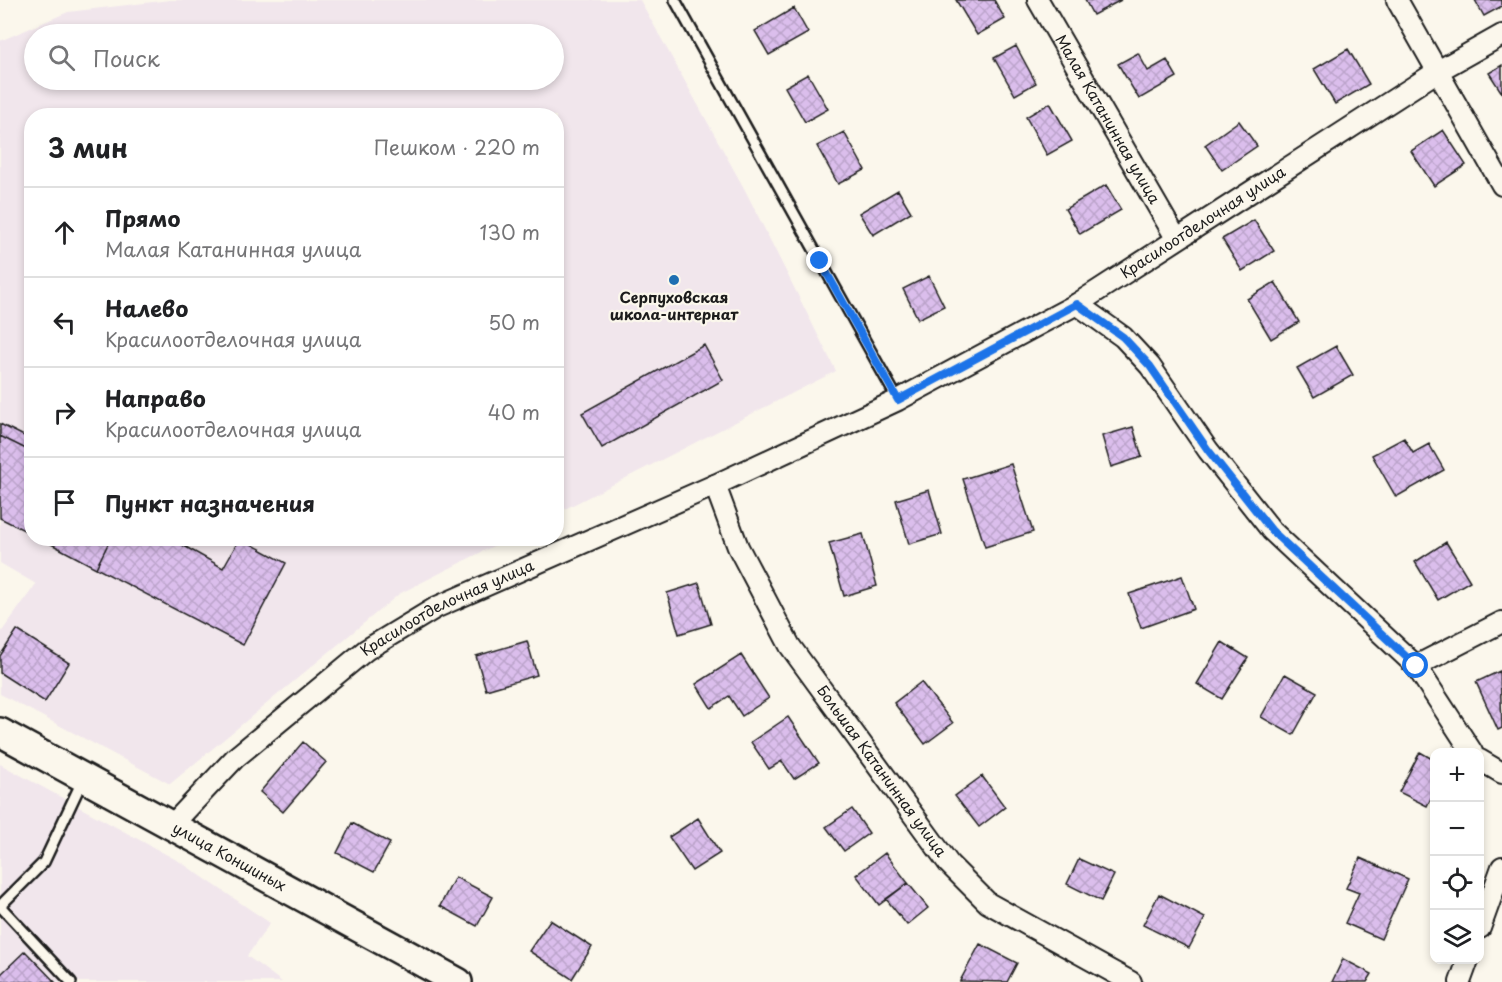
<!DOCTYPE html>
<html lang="ru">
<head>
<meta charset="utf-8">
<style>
	:root { --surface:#fff; --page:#f2f2f2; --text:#202124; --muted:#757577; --line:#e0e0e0 }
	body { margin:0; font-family:"Playpen Sans",sans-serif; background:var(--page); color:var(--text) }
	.controls { position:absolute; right:18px; bottom:18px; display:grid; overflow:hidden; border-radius:12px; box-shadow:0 3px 9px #0003 }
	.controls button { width:54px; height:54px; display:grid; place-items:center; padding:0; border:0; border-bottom:2px solid var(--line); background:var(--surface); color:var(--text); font:30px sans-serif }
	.stop { position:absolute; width:18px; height:18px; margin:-14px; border:4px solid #1a73e8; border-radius:50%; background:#fff }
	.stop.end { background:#1a73e8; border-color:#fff; box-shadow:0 2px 6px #0008 }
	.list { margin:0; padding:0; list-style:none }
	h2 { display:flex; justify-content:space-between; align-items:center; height:78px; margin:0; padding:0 24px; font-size:26px }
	h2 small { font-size:20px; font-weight:400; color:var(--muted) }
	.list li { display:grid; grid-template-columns:39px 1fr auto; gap:18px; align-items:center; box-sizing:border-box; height:90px; padding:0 24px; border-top:2px solid var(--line) }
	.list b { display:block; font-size:22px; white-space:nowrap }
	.list p { margin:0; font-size:20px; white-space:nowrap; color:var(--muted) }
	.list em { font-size:20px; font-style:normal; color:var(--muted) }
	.icon { flex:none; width:33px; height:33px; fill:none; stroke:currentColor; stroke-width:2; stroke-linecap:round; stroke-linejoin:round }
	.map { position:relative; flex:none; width:1502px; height:982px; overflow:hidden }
	.search { position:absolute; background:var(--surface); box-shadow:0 3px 9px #0003; left:24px; top:24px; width:540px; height:66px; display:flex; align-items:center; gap:15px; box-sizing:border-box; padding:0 21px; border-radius:33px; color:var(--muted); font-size:22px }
	.panel { position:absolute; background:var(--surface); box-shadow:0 3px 9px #0003; left:24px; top:108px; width:540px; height:438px; border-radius:24px }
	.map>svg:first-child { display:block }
</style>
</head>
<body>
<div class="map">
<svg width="1502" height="982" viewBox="0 0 1502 982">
	<defs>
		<pattern id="building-cross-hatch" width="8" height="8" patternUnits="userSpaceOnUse" patternTransform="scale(1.5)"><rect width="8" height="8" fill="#dbbeec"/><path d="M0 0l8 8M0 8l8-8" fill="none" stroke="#bba3ca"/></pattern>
	</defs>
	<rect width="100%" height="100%" fill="#fbf7ec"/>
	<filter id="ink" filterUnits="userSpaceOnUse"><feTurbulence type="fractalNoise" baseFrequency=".0167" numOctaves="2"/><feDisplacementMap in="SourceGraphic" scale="12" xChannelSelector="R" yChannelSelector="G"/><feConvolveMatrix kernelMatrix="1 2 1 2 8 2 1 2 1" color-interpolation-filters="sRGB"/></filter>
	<g filter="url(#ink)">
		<path fill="#f1e6ec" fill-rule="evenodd" d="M170 0H640L745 190 836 371 557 513 556 116H32V538L507 539 399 594 170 784 0 694V634L36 584 0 563V41L68 12ZM34 34H554V80H34Z
			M0 764 182 863 270 923 247 956 282 982H0Z"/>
		<path fill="url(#building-cross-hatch)" stroke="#1c1c1c" stroke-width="1.5" d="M956 0H994L1005 19 977 35Z
			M1085 0H1121L1093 15Z
			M1475 0H1502V6L1484 16Z
			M794 8 808 33 769 55 755 31Z
			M1016 46 1036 83 1015 95 994 58Z
			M1348 49 1369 84 1335 104 1314 69Z
			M1138 53 1148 71 1167 60 1177 77 1139 99 1118 64Z
			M1502 65V93L1489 73Z
			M808 74 828 109 805 122 785 87Z
			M1050 103 1072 141 1047 155 1026 117Z
			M1239 121 1257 146 1222 170 1205 145Z
			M1443 130 1466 165 1434 186 1411 151Z
			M844 132 865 170 838 184 817 146Z
			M1106 185 1121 210 1080 234 1065 209Z
			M898 190 911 212 873 235 859 213Z
			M1254 220 1274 251 1242 271 1222 239Z
			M929 276 944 306 918 319 903 289Z
			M1275 282 1299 322 1271 339 1247 299Z
			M704 345 723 380 602 448 582 413Z
			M1336 346 1353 375 1314 397 1297 368Z
			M0 424 32 440V452L0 436Z
			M1133 427 1142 457 1111 467 1102 436Z
			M0 436 32 452V526L28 532 0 518Z
			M1404 438 1413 453 1429 444 1444 470 1396 497 1372 455Z
			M1011 464 1033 532 985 547 963 479Z
			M929 490 942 534 909 544 896 500Z
			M863 534 877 586 844 596 829 543Z
			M40 538H111L96 568Z
			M111 538H170L223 568 240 538 286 563 243 645 96 568Z
			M1446 542 1470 581 1438 600 1415 562Z
			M1182 576 1194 609 1141 628 1129 594Z
			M699 583 711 624 679 634 667 593Z
			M17 630 69 663 45 702 0 673V656Z
			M527 641 537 675 486 690 476 656Z
			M1222 642 1248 658 1222 699 1197 684Z
			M741 655 769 698 742 716 729 696 711 708 696 684Z
			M1500 671 1502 728 1498 730 1476 682Z
			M1285 674 1317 692 1293 735 1261 717Z
			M921 682 953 723 925 744 894 703Z
			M788 717 819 763 794 779 782 761 769 769 751 742Z
			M303 742 326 762 283 812 260 792Z
			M1420 752 1434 760V792L1427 806 1399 792Z
			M982 776 1005 807 979 827 955 796Z
			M852 809 869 833 844 851 826 827Z
			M698 818 720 853 692 871 669 837Z
			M352 823 390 843 374 872 337 853Z
			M885 853 908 883 879 905 856 875Z
			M1360 858 1408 879 1381 939 1345 923 1359 893 1346 888Z
			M1079 859 1114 875 1101 901 1067 884Z
			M455 877 493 897 477 926 440 906Z
			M908 883 928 908 907 925 886 899Z
			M1159 894 1205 918 1189 948 1143 925Z
			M550 920 592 947 572 979 529 951Z
			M980 944 1017 963 1007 982 960 981Z
			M25 951 55 982H0V975Z
			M1343 959 1372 974 1367 982H1332Z"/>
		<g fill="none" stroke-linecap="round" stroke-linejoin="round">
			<g stroke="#1c1c1c" stroke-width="14">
				<path id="lane" d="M675 0 898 400
					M71 982 0 906 44 862 83 779"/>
			</g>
			<g stroke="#1c1c1c" stroke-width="24">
				<g id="street">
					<path id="s1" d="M1038 0 1176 238"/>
					<path d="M1397 0 1502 185"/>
					<path d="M1077 304 1123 337 1150 366 1208 450 1272 531 1416 666 1472 752"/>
					<path id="s2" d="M715 485 738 547 790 646 949 864 988 903 1131 982"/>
					<path d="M1416 666 1502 622"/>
					<path d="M1480 760 1502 773"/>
					<path id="s3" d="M173 824 235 758 366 650 437 607 715 485 898 400 1077 304 1438 71 1502 35"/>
					<path d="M1480 928 1502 867"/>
					<path d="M1460 982 1468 960"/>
				</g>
			</g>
			<g stroke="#1c1c1c" stroke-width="32">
				<g id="secondary">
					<path id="s4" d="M0 732 458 982"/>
				</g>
			</g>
			<use href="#lane" stroke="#fbf7ec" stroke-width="9"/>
			<use href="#street" stroke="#fbf7ec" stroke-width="20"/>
			<use href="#secondary" stroke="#fbf7ec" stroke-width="27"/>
		</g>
	</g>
	<g fill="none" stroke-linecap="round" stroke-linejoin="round" filter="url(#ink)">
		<path stroke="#1a73e8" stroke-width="8" d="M820 261 898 400 1077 304 1123 337 1150 366 1208 450 1272 531 1416 666"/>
	</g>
	<circle fill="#1f6fb2" stroke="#fbf7ec" stroke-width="2" cx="674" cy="280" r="6"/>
	<g text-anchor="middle" stroke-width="4.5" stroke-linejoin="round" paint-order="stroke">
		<g font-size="15" fill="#1c1c1c" stroke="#fbf7ec">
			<text dy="5" stroke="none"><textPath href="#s1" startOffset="138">Малая Катанинная улица</textPath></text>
			<text dy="5" stroke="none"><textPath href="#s3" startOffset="1202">Красилоотделочная улица</textPath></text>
			<text dy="5" stroke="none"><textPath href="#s3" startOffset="352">Красилоотделочная улица</textPath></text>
			<text dy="5" stroke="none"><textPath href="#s2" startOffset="333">Большая Катанинная улица</textPath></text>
			<text dy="5" stroke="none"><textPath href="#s4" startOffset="261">улица Коншиных</textPath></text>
		</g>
		<g font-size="15" font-weight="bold" fill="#1c1c1c" stroke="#fbf7ec">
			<text x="674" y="303">Серпуховская<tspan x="674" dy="17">школа-интернат</tspan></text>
		</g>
	</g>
</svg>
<div class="controls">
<button>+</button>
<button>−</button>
<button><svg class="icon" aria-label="locate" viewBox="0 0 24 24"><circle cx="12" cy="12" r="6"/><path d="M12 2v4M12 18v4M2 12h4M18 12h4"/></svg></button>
<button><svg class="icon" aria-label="layers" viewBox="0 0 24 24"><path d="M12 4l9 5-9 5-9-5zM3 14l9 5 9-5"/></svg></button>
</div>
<div class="stop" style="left:1416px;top:666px"></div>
<div class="stop end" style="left:820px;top:261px"></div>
<div class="search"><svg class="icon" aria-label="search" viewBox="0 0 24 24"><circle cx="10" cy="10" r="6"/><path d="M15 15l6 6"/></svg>Поиск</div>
<section class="panel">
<h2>3 мин<small>Пешком · 220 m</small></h2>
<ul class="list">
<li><svg class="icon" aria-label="ahead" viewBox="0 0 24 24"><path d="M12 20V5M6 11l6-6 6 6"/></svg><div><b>Прямо</b><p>Малая Катанинная улица</p></div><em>130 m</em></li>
<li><svg class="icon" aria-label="left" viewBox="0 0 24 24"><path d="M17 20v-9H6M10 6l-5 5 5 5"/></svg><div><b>Налево</b><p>Красилоотделочная улица</p></div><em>50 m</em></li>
<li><svg class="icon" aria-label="right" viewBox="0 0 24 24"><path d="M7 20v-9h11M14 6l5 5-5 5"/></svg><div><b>Направо</b><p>Красилоотделочная улица</p></div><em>40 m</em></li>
<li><svg class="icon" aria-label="arrive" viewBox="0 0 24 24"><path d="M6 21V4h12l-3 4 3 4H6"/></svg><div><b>Пункт назначения</b></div></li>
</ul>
</section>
</div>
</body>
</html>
